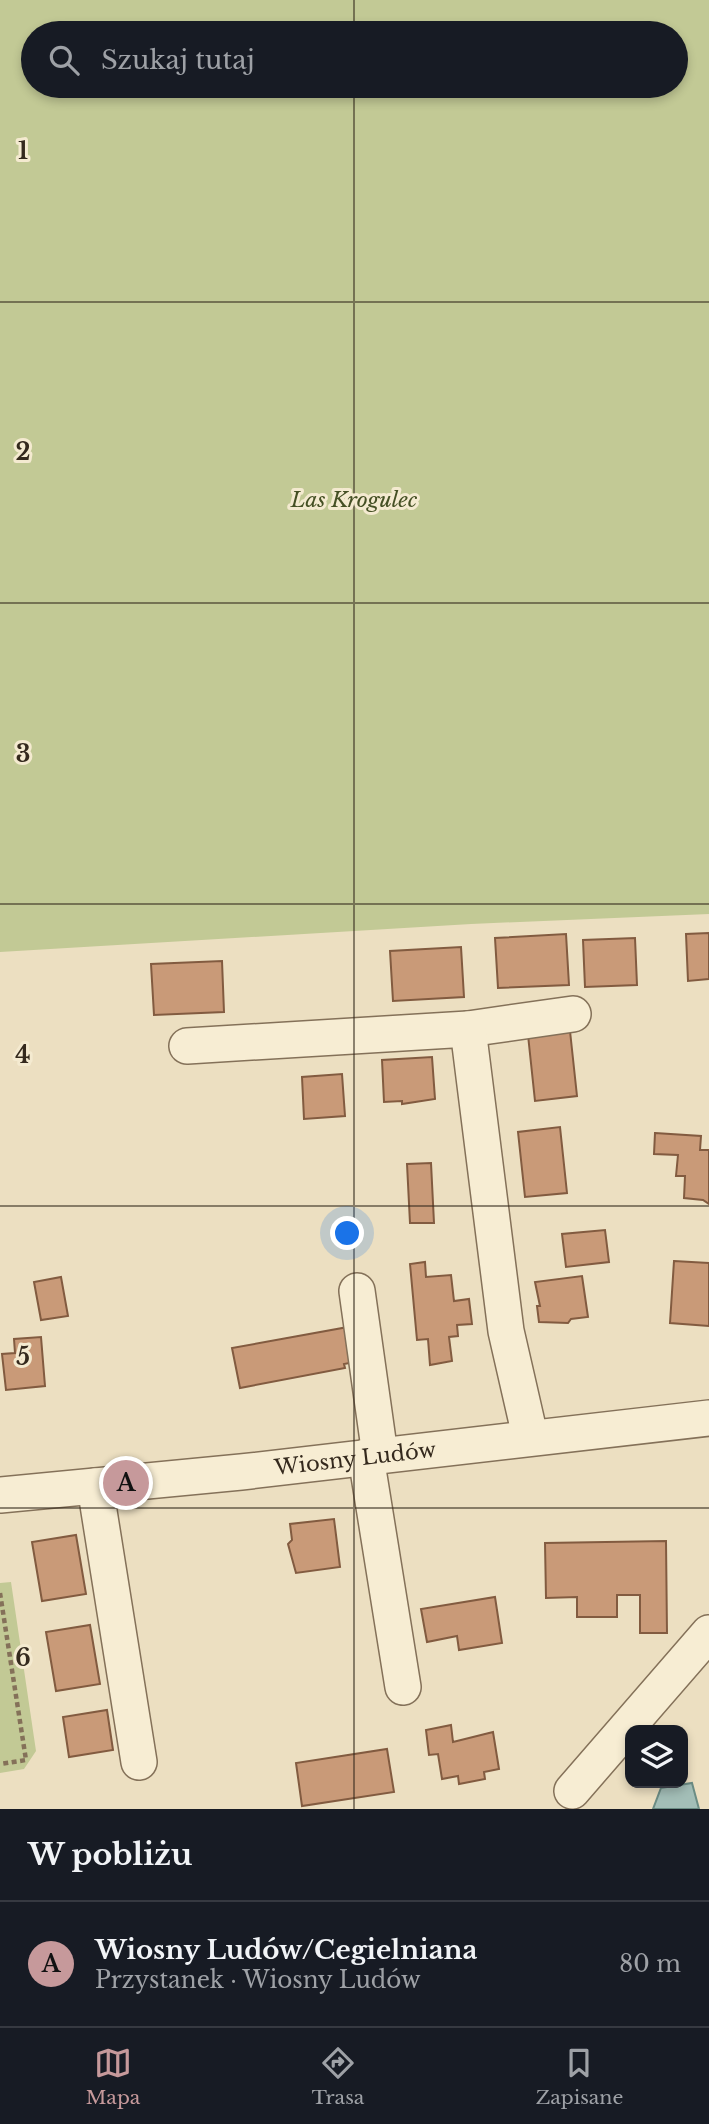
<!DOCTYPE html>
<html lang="pl">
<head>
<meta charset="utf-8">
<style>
	:root { --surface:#171b24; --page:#20242c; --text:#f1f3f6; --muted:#9ea1a6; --line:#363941; --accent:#c6999b }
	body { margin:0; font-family:"Libre Baskerville",serif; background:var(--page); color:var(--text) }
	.controls { position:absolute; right:21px; bottom:21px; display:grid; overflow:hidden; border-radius:14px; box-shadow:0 4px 10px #0003 }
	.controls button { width:63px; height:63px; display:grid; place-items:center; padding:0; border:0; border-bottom:2px solid var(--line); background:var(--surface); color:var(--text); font:35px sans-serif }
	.you { position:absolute; left:348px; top:1234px; width:24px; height:24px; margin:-18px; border:5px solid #fff; border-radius:50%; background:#1a73e8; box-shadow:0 0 0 10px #1a73e833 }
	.badge { display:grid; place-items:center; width:46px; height:46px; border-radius:50%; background:var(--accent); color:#111; font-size:23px; font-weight:700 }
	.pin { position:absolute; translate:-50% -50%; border:4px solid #fff; box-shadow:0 2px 7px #0006 }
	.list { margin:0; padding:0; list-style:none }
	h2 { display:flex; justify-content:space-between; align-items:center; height:91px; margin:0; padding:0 28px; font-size:30px }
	h2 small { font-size:23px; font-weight:400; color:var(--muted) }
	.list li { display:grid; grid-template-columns:46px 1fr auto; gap:21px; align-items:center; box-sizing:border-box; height:126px; padding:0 28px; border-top:2px solid var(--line) }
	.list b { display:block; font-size:26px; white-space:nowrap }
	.list p { margin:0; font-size:23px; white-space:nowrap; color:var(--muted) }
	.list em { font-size:23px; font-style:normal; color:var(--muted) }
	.icon { flex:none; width:38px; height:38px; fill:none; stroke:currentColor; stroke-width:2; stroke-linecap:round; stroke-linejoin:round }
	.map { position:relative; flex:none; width:709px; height:1809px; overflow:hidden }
	.search { position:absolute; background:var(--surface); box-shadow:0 4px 10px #0003; left:21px; right:21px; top:21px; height:77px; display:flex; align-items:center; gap:18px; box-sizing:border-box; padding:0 24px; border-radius:38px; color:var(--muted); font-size:26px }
	.sheet { height:217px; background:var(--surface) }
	nav { display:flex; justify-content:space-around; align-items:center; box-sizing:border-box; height:98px; border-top:2px solid var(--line); background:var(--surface); font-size:19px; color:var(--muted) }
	nav a { display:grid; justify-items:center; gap:4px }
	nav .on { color:var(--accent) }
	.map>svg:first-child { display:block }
</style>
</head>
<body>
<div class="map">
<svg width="709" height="1809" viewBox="0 0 709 1809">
	<rect width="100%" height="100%" fill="#ecdfc1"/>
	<path fill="#c2c995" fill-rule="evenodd" d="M0 0H709V914L471 924 0 952ZM33 33H676V86H33Z
		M11 1582 36 1751 24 1769 0 1773V1583Z"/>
	<path fill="#a3beb7" stroke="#6b8c84" stroke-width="2" d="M692 1783 699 1809H653L661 1788Z"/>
	<path fill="#c99a78" stroke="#825b40" stroke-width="2" d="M709 933V979L688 981 686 934Z
		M566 934 569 985 498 988 495 938Z
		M635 938 637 985 585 987 583 940Z
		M461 947 464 997 393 1001 390 951Z
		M222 961 224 1012 154 1015 151 964Z
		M570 1031 577 1096 535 1101 528 1035Z
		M432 1057 435 1099 402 1104V1101L384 1102 382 1060Z
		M342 1074 345 1116 304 1119 302 1077Z
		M560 1127 567 1193 525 1197 518 1132Z
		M655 1133 701 1136 700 1150H709V1204L703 1200 684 1198 685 1176H676L678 1155 654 1154Z
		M431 1163 434 1223H410L407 1164Z
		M605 1230 609 1262 566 1267 562 1234Z
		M674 1261 709 1263V1326L670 1323Z
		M425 1262 426 1277 451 1275 454 1301 469 1299 472 1324 457 1325 458 1336 449 1337 452 1361 430 1365 428 1339 417 1340 410 1264Z
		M582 1276 588 1317 571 1319 568 1323 539 1322 537 1306H540L535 1282Z
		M61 1277 68 1316 41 1320 34 1282Z
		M348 1327 355 1362 344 1364 345 1368 240 1388 232 1348Z
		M41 1337 45 1386 6 1390 2 1354 15 1353 14 1339Z
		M334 1519 340 1567 296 1573 288 1544 292 1540 290 1524Z
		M76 1535 86 1594 42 1601 32 1542Z
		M666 1541 667 1633H640V1595H617V1617H577V1597L546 1598 545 1543Z
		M495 1597 502 1643 459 1650 457 1636 427 1642 421 1609Z
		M90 1625 100 1684 56 1691 46 1632Z
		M107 1710 113 1750 69 1757 63 1717Z
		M451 1725 453 1742 493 1732 499 1769 484 1772 485 1779 459 1784 458 1776 442 1779 438 1754 429 1755 426 1730Z
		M387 1749 394 1792 302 1806 296 1763Z"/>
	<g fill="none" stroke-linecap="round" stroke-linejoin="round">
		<g stroke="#847159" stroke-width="38">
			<g id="minor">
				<path d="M468 1029 573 1014"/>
				<path d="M187 1046 468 1029 506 1331 530 1436"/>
				<path d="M357 1291 380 1455"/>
				<path d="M366 1457 403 1687"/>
				<path d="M95 1486 139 1762"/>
				<path id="s1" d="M0 1495 241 1472 709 1418"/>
				<path d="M572 1791 709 1633"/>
			</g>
		</g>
		<path stroke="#847159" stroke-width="4.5" stroke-dasharray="5 3.5" stroke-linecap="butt" d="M0 1593 26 1760 0 1764"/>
		<use href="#minor" stroke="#f7edd3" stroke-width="35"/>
	</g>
	<path fill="none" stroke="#34291d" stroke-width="2" stroke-opacity="0.55" d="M354 0V33M354 86V1809M0 302H709M0 603H709M0 904H709M0 1206H709M0 1508H709"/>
	<g text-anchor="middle" stroke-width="6" stroke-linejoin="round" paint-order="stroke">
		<g font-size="21" font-style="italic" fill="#455024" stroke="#f4ead0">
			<text x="354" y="507">Las Krogulec</text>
		</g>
		<g font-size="21" fill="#34291d" stroke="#f4ead0">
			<text dy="7" stroke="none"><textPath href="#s1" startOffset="357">Wiosny Ludów</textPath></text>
		</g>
	</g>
	<g font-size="23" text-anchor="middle" font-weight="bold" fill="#34291d" stroke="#f4ead0" stroke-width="6" stroke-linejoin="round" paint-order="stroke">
		<text x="23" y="159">1</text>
		<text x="23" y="460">2</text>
		<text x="23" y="762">3</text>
		<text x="23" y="1063">4</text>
		<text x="23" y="1365">5</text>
		<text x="23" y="1666">6</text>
	</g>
</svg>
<div class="controls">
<button><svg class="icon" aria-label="layers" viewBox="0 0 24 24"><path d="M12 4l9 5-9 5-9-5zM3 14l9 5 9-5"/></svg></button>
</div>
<div class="you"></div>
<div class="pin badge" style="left:126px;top:1483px">A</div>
<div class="search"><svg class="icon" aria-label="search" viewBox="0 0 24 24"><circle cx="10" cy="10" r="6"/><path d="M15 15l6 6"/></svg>Szukaj tutaj</div>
</div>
<section class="sheet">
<h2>W pobliżu<small></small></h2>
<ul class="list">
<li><span class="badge">A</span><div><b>Wiosny Ludów/Cegielniana</b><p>Przystanek · Wiosny Ludów</p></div><em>80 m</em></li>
</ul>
</section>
<nav>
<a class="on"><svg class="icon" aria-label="map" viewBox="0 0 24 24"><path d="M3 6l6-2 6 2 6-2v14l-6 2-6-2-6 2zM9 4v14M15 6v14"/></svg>Mapa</a>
<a><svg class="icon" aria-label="directions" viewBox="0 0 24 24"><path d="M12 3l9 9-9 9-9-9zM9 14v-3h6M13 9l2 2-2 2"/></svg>Trasa</a>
<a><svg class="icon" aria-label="saved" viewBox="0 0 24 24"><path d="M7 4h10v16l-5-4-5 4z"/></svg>Zapisane</a>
</nav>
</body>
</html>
